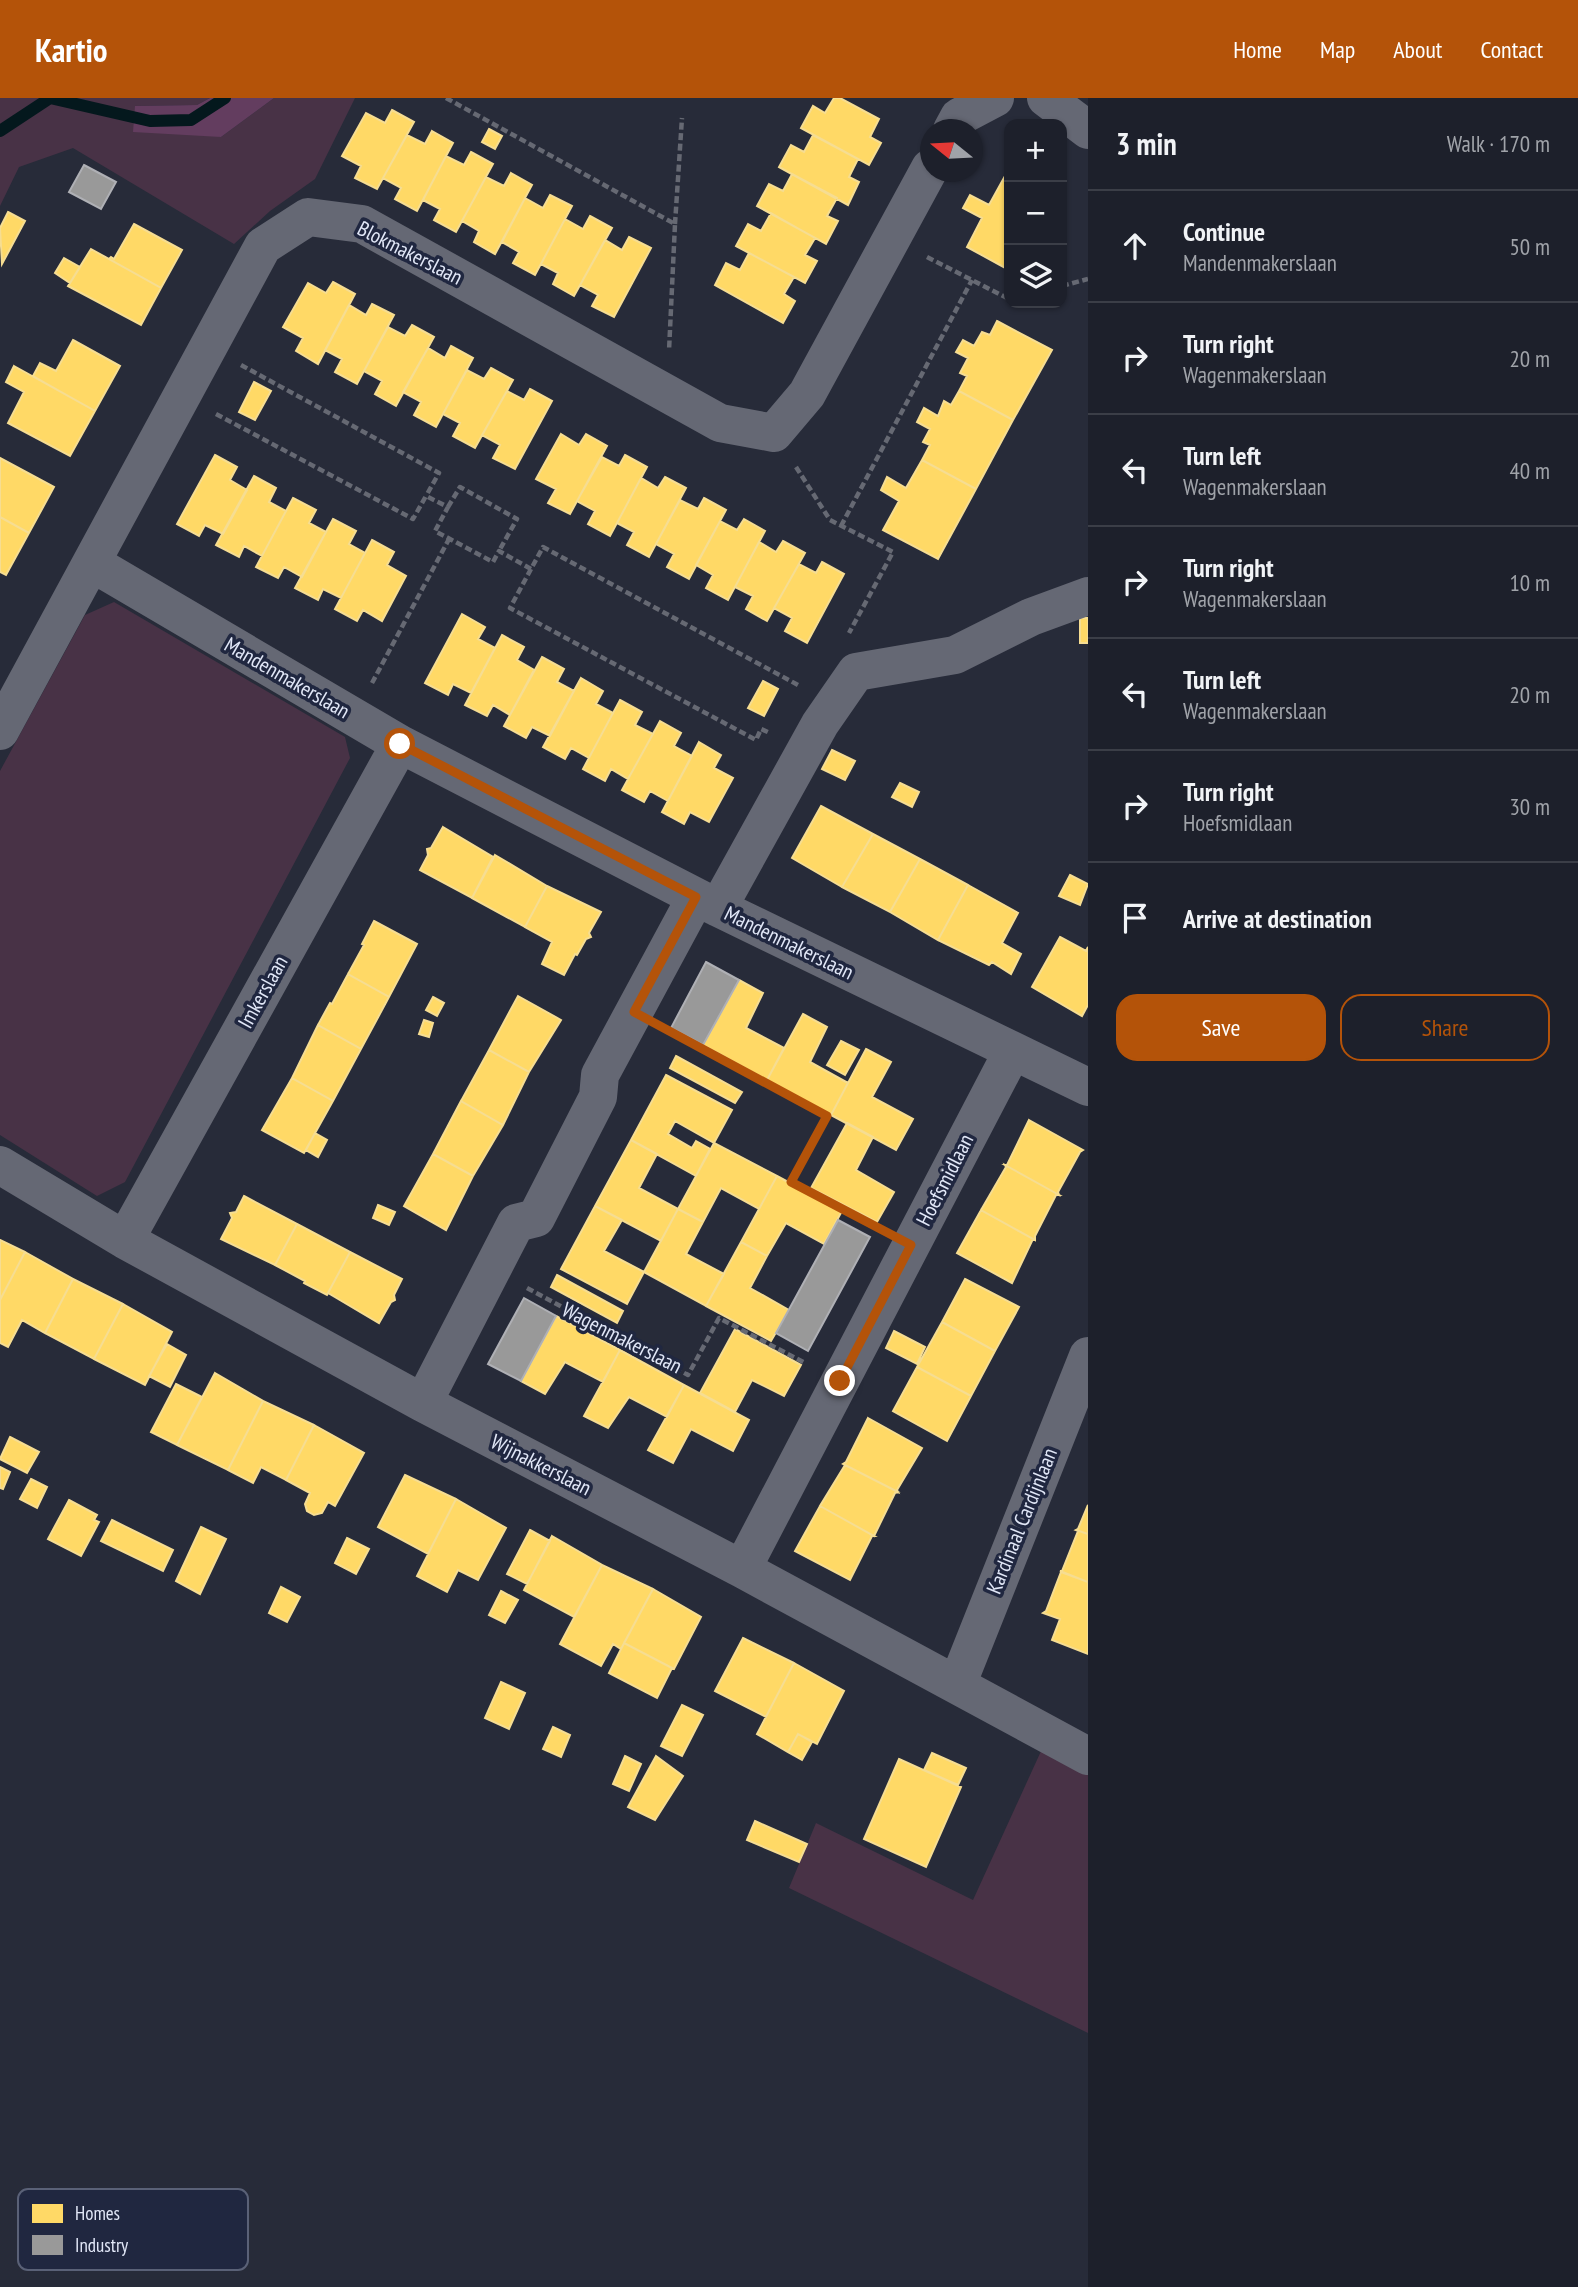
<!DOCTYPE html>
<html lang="en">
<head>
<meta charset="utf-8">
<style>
	:root { --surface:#1d202b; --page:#252833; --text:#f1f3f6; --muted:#a0a3a9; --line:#3b3e47; --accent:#b45309 }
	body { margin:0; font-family:"PT Sans Narrow",sans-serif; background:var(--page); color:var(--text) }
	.controls { position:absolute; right:21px; top:21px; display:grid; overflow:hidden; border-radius:14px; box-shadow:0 2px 5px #0004 }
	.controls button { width:63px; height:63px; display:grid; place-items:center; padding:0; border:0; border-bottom:2px solid var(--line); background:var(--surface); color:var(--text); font:35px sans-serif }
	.compass { position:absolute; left:920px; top:21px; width:63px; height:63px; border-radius:50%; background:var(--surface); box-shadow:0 2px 5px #0004; rotate:288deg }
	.stop { position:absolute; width:21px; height:21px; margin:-16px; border:5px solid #b45309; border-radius:50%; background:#fff }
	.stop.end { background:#b45309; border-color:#fff; box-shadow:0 2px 7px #0008 }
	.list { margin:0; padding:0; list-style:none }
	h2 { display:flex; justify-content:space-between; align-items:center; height:91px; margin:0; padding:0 28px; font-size:30px }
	h2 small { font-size:23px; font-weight:400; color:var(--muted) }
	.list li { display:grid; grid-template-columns:46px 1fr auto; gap:21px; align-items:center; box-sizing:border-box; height:112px; padding:0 28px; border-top:2px solid var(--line) }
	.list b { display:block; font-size:26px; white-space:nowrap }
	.list p { margin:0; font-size:23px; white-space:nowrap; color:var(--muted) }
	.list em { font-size:23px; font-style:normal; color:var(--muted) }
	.actions { display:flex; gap:14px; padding:21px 28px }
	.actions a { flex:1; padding:16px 0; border:2px solid var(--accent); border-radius:21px; text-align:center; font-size:24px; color:var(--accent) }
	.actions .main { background:var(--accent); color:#fff }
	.icon { flex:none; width:38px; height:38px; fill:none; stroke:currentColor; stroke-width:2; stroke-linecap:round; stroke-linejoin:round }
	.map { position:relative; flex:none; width:1088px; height:2189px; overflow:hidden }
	header { display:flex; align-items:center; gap:42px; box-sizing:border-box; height:98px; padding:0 35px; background:var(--accent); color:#fff }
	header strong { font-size:33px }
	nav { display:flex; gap:38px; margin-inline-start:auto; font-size:24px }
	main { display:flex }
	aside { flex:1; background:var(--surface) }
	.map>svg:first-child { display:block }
</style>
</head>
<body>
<header>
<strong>Kartio</strong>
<nav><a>Home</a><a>Map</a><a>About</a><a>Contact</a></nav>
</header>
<main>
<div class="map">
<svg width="1088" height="2189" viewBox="0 0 1088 2189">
	<rect width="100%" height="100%" fill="#272b39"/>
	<path fill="#483246" d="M0 0H210L197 7 135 8 221 39 274 0H355L315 81 270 113 234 146 73 50 19 69 0 108Z
		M114 504 345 639 350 660 125 1084 97 1098 0 1037V673L85 517Z
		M1042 1651 1088 1675V1935L789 1790 816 1725 973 1802Z"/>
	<path fill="#633d5f" d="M210 0H274L221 39 133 34 135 8 197 7Z"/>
	<path fill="#ffd966" stroke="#f6dd92" stroke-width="2" d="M834 0H840L879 21 870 39 881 45 869 67 801 30 813 8 825 15Z
		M392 12 414 24 377 91 355 80 361 68 342 58 366 15 385 25Z
		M489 31 502 38 495 51 482 44Z
		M432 33 453 45 417 113 395 101 401 90 383 80 407 37 425 46Z
		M813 37 858 61 849 79 859 84 848 107 779 69 791 47 804 54Z
		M471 54 493 66 456 134 434 122 440 111 423 102 446 58 464 67Z
		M511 75 532 87 495 156 474 144 479 133 462 123 486 79 504 88Z
		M792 76 837 100 827 118 838 123 826 146 757 108 769 86 783 93Z
		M1005 78 1009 81V172L967 149 982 120 963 110 970 97 989 107Z
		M550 97 572 108 535 177 513 165 519 154 502 144 525 100 543 110Z
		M8 114 25 123 2 166 0 130Z
		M771 115 815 140 805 157 817 163 805 185 736 148 748 126 761 133Z
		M590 118 612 130 574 198 553 186 558 175 541 166 565 121 583 131Z
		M134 126 182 152 161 190 109 161 111 159 114 161Z
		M629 139 651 150 614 219 592 208 598 197 580 187 605 142 622 152Z
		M91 151 161 190 141 227 68 188Z
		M749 155 794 179 784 196 795 203 783 225 715 187 726 165 740 172Z
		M64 160 80 169 70 185 55 175Z
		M333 184 355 196 318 266 296 253 303 240 283 229 308 185 326 195Z
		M372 206 394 217 357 286 335 274 342 261 325 252 349 207 366 217Z
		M997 223 1052 252 1013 322 959 293 967 278 960 275 968 260 956 254 963 242 974 248 982 234 990 237Z
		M412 227 434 239 396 308 375 296 382 283 364 273 388 229 405 238Z
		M73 242 120 268 95 313 33 278 40 265 56 273Z
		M451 248 473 260 436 329 414 317 421 304 403 294 428 250 445 260Z
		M14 268 95 313 70 358 8 325 24 294 6 284Z
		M491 270 513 282 475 350 453 338 460 325 443 316 467 272 484 281Z
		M254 284 271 293 255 322 239 314Z
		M530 291 552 303 515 371 493 360 500 347 482 337 507 293 524 302Z
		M959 293 1013 322 976 391 922 362 930 347 923 344 930 331 917 324 924 310 938 318 944 303 951 307Z
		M561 336 579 347 586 336 607 348 570 416 548 405 556 391 536 381Z
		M215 357 237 369 230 382 247 392 223 436 205 427 199 438 177 426Z
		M625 357 647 369 610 438 588 426 595 413 577 403 602 359 619 368Z
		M0 360 54 389 29 435 0 419Z
		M922 362 976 391 938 461 883 432 899 403 881 392 887 379 906 390Z
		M254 378 276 390 269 404 286 413 262 458 244 448 239 459 216 447Z
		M665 379 686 390 649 459 627 447 634 434 617 425 641 380 658 390Z
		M293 400 316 412 309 425 326 434 302 479 284 469 278 480 256 469Z
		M704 400 726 412 689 481 667 469 674 456 656 446 680 402 698 411Z
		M0 419 29 435 6 477 0 474Z
		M333 421 356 433 349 446 365 455 341 500 323 491 318 502 295 490Z
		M744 421 765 433 728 502 706 490 713 477 696 467 720 423 737 432Z
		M372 442 394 454 387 467 406 478 382 523 363 512 357 523 335 511Z
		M783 443 805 455 767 523 746 511 753 498 735 489 759 444 776 454Z
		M822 464 844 476 807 545 785 533 792 520 774 510 799 466 816 475Z
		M462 516 485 529 478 541 495 550 471 595 453 586 448 597 425 585Z
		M1080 520H1088V545H1080Z
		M502 537 524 549 517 562 534 572 510 617 493 607 487 618 465 607Z
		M542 559 564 571 557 584 574 593 550 638 532 629 526 640 504 628Z
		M581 580 603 593 596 606 613 615 589 660 571 650 565 661 543 649Z
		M763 583 778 591 764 618 748 610Z
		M620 602 642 614 635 627 653 636 628 681 611 671 605 683 583 671Z
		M660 623 681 635 674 648 692 658 668 703 650 693 644 704 622 692Z
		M699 644 721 657 714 670 733 680 709 724 690 714 684 726 662 714Z
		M832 652 855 663 845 682 822 671Z
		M900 685 919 694 912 709 892 699Z
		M821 708 873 736 842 789 792 760Z
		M443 729 493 759 472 800 420 772 428 757 427 751 431 750Z
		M873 736 920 761 890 814 842 789Z
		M495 757 547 788 525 829 472 800Z
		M920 761 968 787 938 842 890 814Z
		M1070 777 1088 786 1080 807 1059 798Z
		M968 787 1018 815 1002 845 1021 856 1011 876 992 864 989 867 938 842Z
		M547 788 601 814 589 835 591 839 586 841 577 857 575 856 564 877 542 866 552 844 525 829Z
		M374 823 417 846 389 899 348 876 364 847 362 846Z
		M1060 839 1086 853 1088 849V907L1082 918 1032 889Z
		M348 876 389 899 361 951 318 927 330 905 332 906Z
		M739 882 763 895 746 930 784 950 767 982 703 947Z
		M518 898 561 922 529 974 489 952Z
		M433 899 444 905 437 918 426 912Z
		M803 916 827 929 810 964 848 985 831 1017 767 982Z
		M424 922 433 925 429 939 419 936Z
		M318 927 361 951 333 1003 292 980Z
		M841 943 859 952 845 977 827 967Z
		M866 951 891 964 872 999 913 1021 896 1052 831 1017Z
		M489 952 529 974 503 1027 461 1003Z
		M676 958 742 994 735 1005 670 970Z
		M666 977 732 1012 714 1045 675 1023 668 1036 692 1050 696 1043 710 1051 696 1078 631 1042Z
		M292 980 333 1003 304 1055 262 1032Z
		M461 1003 503 1027 473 1078 433 1056Z
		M1029 1022 1083 1052 1080 1054 1058 1094 1059 1097 1005 1067H1007Z
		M847 1025 873 1039 856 1072 894 1094 877 1124 811 1090Z
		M315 1035 327 1042 318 1059 306 1052Z
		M631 1042 657 1056 639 1090 678 1111 661 1143 595 1108Z
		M714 1045 777 1078 759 1111 721 1090 703 1124 678 1111Z
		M433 1056 473 1078 446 1132 404 1108Z
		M1005 1067 1059 1097H1056L1035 1138V1142L981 1112 1006 1069Z
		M777 1078 842 1113 824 1146 786 1125 767 1158 741 1144Z
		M244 1098 297 1126 275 1167 221 1141 232 1120 230 1115 236 1114Z
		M378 1107 395 1114 389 1127 373 1120Z
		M595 1108 622 1122 604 1153 644 1174 627 1206 561 1171Z
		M678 1111 703 1124 686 1156 724 1176 706 1208 644 1174Z
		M981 1112 1033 1141 1012 1185 957 1155Z
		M297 1126 350 1154 327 1197 304 1185 305 1183 275 1167Z
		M0 1142 25 1154 0 1202Z
		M741 1144 767 1158 750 1190 789 1212 771 1243 706 1208Z
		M25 1154 73 1181 45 1235 22 1222 8 1249 0 1245V1202Z
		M350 1154 402 1181 394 1197 395 1202 391 1204 379 1225 328 1195Z
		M557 1177 623 1213 617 1225 551 1189Z
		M73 1181 123 1206 94 1261 45 1235Z
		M965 1181 1019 1209 995 1253 942 1224Z
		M123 1206 172 1234 145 1287 94 1261Z
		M556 1218 620 1252 603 1284 565 1264 545 1296 521 1283Z
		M942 1224 995 1253 971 1298 917 1269Z
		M735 1231 801 1267 784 1298 752 1282 735 1314 700 1295Z
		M894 1233 925 1249 917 1266 886 1250Z
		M167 1246 186 1257 170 1289 149 1278Z
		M620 1252 684 1287 667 1319 629 1299 608 1330 584 1318Z
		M917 1269 971 1298 947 1343 893 1313Z
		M215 1275 263 1303 228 1372 177 1347Z
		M176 1286 202 1299 177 1347 151 1334Z
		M684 1287 749 1322 733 1353 691 1331 673 1365 648 1352Z
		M263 1303 314 1327 286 1382 261 1369 253 1385 228 1372Z
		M868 1320 922 1350 897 1392 898 1394 843 1366 846 1364Z
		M314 1327 364 1355 335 1408 328 1404 322 1415 314 1417 307 1413 305 1406 310 1395 286 1382Z
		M10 1339 39 1354 27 1375 0 1361Z
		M845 1367 898 1394 895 1395 874 1438 820 1408Z
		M0 1369 10 1374 3 1391 0 1390Z
		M405 1377 456 1401 428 1456 378 1429Z
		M31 1381 47 1389 37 1410 20 1401Z
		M456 1401 506 1430 478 1482 458 1472 447 1494 417 1478Z
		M69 1402 97 1417 94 1422 99 1424 81 1458 48 1441Z
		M1088 1407V1436L1076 1432 1078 1431Z
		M820 1408 874 1438H872L850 1482 795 1453Z
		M112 1422 173 1452 163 1473 101 1443Z
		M201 1429 226 1441 200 1496 176 1483Z
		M530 1432 550 1443 527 1486 507 1476Z
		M1076 1432 1088 1436V1484L1060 1473H1062L1078 1433Z
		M552 1438 602 1467 574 1519 524 1492Z
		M347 1440 369 1451 356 1476 335 1465Z
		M602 1467 653 1491 621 1551 613 1546 601 1568 560 1546Z
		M1061 1474 1088 1484V1556L1052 1542 1060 1521 1043 1515 1046 1513Z
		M281 1489 300 1499 287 1524 269 1515Z
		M653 1491 701 1519 674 1571 624 1545Z
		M501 1493 518 1502 505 1525 489 1517Z
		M743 1540 794 1565 766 1619 715 1593Z
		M624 1545 672 1570 657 1600 609 1575Z
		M794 1565 844 1593 817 1646 798 1636 788 1654 757 1636Z
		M501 1584 525 1595 509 1631 485 1620Z
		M682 1607 703 1617 682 1658 661 1648Z
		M553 1629 570 1637 561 1659 543 1651Z
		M798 1636 812 1644 802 1662 788 1654Z
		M932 1655 966 1670 958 1687 924 1672Z
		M625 1658 641 1666 629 1693 613 1686Z
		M656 1658 683 1678 655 1722 628 1709Z
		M899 1661 961 1689 926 1769 864 1741Z
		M755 1723 807 1746 799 1764 747 1742Z"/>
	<path fill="#999" stroke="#afb0b5" stroke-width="2" d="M84 67 116 84 101 111 69 94Z
		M706 864 739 882 703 947 671 930Z
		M838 1122 870 1139 808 1253 776 1235Z
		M524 1200 556 1218 521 1283 488 1266Z"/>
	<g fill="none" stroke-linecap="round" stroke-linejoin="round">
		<path stroke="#04181d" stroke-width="12" d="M0 33 50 0 150 23 191 22 225 0"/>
		<path stroke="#666973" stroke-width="4.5" stroke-dasharray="7 3.5" stroke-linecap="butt" d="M446 0 675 126 669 253
			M675 126 682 20
			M927 159 1009 201
			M1062 188 1088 181
			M241 267 439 375 426 398
			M216 316 413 421 426 398 448 409 435 433 493 464 499 453 531 471 543 449 798 587
			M796 369 830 422 893 454 849 535
			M448 409 460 389 517 421 499 453
			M841 428 972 182
			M531 471 510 510 756 642 761 631 770 635
			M372 585 449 441
			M668 932 827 1018 791 1084 876 1129
			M527 1190 688 1277 719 1220 805 1265"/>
		<path stroke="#656874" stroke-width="38" d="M1046 0 1088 32
			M952 32 959 19 995 0
			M92 465 400 646 706 804 1088 989
			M0 633 263 148 308 119 362 126 720 325 774 335 807 296 930 70
			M718 810 820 626 856 574 955 557 1031 519 1088 498
			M0 1067 125 1142 423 1305 742 1471 1088 1658
			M125 1142 400 646
			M423 1305 516 1125 536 1120 598 999 600 977 696 799
			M742 1471 1012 954
			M957 1587 1088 1258"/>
	</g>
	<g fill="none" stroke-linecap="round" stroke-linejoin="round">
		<path stroke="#b45309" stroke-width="9" d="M400 646 696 799 634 914 827 1018 791 1084 911 1147 840 1283"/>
	</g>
	<g text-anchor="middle" stroke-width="7" stroke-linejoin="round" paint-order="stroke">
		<g font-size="21" fill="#e1e7f7" stroke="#202740">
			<text transform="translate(410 155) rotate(27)" y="7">Blokmakerslaan</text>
			<text transform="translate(287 580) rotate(30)" y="7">Mandenmakerslaan</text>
			<text transform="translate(789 845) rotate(26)" y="7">Mandenmakerslaan</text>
			<text transform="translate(263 894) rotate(-61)" y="7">Imkerslaan</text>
			<text transform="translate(945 1082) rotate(-63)" y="7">Hoefsmidlaan</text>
			<text transform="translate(622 1240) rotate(27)" y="7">Wagenmakerslaan</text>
			<text transform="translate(541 1367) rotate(27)" y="7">Wijnakkerslaan</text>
			<text transform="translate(1022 1423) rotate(-68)" y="7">Kardinaal Cardijnlaan</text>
		</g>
	</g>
	<rect x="18" y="2091" width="230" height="81" rx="10" fill="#202740" stroke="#5a6177" stroke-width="2"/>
	<rect x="32" y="2106" width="31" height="19" fill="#ffd966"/>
	<rect x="32" y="2137" width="31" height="20" fill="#999"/>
	<g font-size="19" fill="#e1e7f7">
		<text x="75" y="2122">Homes</text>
		<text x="75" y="2154">Industry</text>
	</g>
</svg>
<div class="controls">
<button>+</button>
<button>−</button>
<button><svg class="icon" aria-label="layers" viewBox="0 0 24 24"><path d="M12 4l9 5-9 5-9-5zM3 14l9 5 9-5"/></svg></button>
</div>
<svg class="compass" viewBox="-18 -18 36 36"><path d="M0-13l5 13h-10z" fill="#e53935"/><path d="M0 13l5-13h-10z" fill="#a0a3a9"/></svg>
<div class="stop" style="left:400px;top:646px"></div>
<div class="stop end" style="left:840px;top:1283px"></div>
</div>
<aside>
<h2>3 min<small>Walk · 170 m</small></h2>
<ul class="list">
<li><svg class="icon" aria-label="ahead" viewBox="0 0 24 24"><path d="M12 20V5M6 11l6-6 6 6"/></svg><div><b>Continue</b><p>Mandenmakerslaan</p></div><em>50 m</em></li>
<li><svg class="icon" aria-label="right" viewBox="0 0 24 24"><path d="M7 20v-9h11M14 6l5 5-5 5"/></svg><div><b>Turn right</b><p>Wagenmakerslaan</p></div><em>20 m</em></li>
<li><svg class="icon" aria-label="left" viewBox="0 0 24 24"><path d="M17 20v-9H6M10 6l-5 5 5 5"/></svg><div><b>Turn left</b><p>Wagenmakerslaan</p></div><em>40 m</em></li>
<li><svg class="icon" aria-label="right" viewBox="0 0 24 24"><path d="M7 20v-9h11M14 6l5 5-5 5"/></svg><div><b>Turn right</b><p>Wagenmakerslaan</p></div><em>10 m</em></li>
<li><svg class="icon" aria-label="left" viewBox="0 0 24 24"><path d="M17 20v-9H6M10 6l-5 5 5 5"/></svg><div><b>Turn left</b><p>Wagenmakerslaan</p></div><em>20 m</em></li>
<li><svg class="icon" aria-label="right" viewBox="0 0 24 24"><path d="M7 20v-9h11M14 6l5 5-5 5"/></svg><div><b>Turn right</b><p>Hoefsmidlaan</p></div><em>30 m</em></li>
<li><svg class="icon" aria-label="arrive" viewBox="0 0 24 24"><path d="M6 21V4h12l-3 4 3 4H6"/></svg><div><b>Arrive at destination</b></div></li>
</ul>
<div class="actions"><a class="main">Save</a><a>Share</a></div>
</aside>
</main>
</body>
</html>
